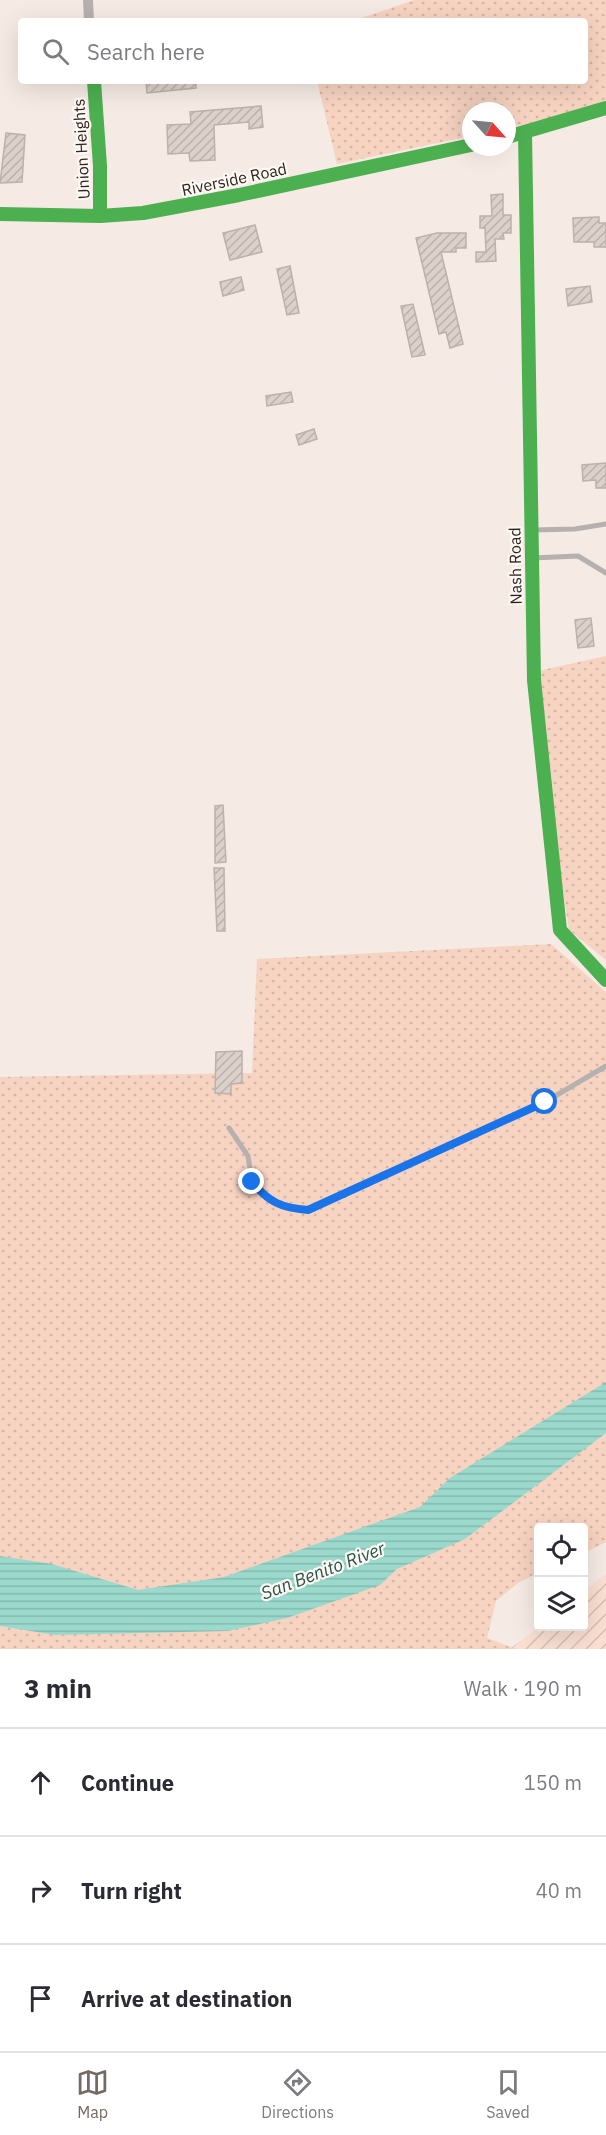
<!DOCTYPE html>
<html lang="en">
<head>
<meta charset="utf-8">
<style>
	:root { --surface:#fff; --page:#f7f7f7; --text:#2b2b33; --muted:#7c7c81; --line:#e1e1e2; --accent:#746963 }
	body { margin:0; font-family:"IBM Plex Sans",sans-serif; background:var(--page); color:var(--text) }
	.controls { position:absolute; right:18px; bottom:18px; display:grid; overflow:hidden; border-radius:6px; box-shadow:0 6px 24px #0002 }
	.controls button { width:54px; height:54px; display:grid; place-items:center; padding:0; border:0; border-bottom:2px solid var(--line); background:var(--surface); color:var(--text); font:30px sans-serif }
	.compass { position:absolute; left:462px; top:102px; width:54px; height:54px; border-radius:50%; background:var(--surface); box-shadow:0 6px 24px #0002; rotate:117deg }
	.stop { position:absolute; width:18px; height:18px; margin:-14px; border:4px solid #1a73e8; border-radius:50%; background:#fff }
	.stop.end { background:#1a73e8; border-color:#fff; box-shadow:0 2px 6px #0008 }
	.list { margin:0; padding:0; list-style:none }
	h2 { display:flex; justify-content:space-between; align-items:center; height:78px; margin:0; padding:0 24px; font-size:26px }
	h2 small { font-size:20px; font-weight:400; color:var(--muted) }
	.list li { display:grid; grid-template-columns:39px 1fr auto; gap:18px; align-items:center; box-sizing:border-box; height:108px; padding:0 24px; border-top:2px solid var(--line) }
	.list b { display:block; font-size:22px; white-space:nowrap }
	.list em { font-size:20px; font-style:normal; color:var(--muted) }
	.icon { flex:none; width:33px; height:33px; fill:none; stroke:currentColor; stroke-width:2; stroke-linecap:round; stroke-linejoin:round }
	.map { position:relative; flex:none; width:606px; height:1649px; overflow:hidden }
	.search { position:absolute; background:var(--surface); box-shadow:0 6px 24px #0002; left:18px; right:18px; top:18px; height:66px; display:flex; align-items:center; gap:15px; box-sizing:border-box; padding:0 21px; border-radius:6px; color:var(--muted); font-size:22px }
	.sheet { height:402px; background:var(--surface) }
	nav { display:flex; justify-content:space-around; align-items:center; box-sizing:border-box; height:84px; border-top:2px solid var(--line); background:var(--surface); font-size:16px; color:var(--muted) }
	nav a { display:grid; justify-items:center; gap:3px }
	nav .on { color:var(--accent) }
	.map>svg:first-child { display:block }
</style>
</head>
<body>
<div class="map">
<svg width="606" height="1649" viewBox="0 0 606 1649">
	<defs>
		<pattern id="industrial-furrows" width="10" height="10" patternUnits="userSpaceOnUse" patternTransform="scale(1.5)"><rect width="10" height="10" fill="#fadfd2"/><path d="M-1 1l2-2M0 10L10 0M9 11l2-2" fill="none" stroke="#d7bfb4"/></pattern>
		<pattern id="grass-dots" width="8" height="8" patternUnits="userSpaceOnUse" patternTransform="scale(1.5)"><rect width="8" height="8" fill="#f7d3c1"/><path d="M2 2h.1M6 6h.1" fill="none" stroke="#d4b5a5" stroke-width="1.8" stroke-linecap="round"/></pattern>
		<pattern id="water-rules" width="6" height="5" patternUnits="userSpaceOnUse" patternTransform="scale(1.5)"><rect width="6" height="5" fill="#9ad9cc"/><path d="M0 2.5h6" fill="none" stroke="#85baaf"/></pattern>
		<pattern id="building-hatch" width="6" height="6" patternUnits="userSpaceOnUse" patternTransform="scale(1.5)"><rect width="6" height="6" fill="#dbd0ca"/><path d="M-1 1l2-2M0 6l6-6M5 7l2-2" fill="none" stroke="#bcb2ad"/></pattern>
	</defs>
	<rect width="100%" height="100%" fill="#f5eae4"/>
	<path fill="url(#industrial-furrows)" d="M606 1574V1649H510L539 1627 584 1626V1591Z"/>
	<path fill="url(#grass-dots)" d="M414 0H606V107L507 128V111H471V136L337 164 317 81H585V21H353Z
		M606 656V960L569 930 529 673Z
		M551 944 606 992V1542L584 1553V1528H538V1573L518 1583 496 1601 487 1638 516 1649H0V1077L252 1073 257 959Z"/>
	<path fill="url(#water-rules)" d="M606 1382V1433L465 1539 397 1569 380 1585 287 1618 228 1631 55 1635 0 1626V1556L52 1564 138 1590 224 1577 420 1507 450 1478Z"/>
	<path fill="url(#building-hatch)" stroke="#bcb1ac" stroke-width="1.5" d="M146 81H196V88L147 93Z
		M261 106 263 127 249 129V122L214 125 215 160 190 161 189 153 168 154 167 125 191 124 190 112Z
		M6 133 25 135 22 182 0 183Z
		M503 194V215H511V233H503L504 239H495L496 261 476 262V252H486L485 228H480V216H492L491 195Z
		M599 217V223H606V247H594V242H574L573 218Z
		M255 225 262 252 230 260 223 233Z
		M437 233H466V248H456V252H441L463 344 450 348 446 332 439 334 416 238Z
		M290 266 299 313 287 315 277 269Z
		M241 277 244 290 223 296 220 282Z
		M590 286 592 302 568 306 566 289Z
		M413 304 425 355 412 357 401 306Z
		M291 392 293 402 267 406 266 396Z
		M314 429 317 439 299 445 296 435Z
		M606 463V488H596V480L583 481 582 465Z
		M591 618 594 646 578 648 575 620Z
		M223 805 226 862 215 863V806Z
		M214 868H224L225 931H217Z
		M242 1051V1083L231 1084V1094L215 1093 216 1052Z"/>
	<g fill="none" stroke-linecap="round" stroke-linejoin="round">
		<path stroke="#b6b0ae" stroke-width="5" d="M533 530 575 529 606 524
			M532 558 578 556 606 573
			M229 1128 248 1156 252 1182 266 1198 291 1209 307 1210 545 1102 606 1066"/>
		<path stroke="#b6b0ae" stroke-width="10" d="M88 0 89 21"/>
		<path stroke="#4caf50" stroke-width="14" d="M94 81 100 166V216
			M525 133 534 680 560 930 606 980
			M507 137 606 108
			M0 214 100 216 143 213 239 195 471 145"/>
	</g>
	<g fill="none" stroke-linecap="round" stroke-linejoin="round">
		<path stroke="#1a73e8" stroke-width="8" d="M252 1182C269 1202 281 1208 308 1210L545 1102"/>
	</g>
	<g text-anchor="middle" stroke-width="4.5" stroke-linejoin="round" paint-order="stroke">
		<g font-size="16" fill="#2f231d" stroke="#fef8f4">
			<text transform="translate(81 149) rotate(-93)" y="6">Union Heights</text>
			<text transform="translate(234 179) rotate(-12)" y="6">Riverside Road</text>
			<text transform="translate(515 566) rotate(-91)" y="6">Nash Road</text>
		</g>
		<g font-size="18" font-style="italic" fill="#28534b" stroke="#fef8f4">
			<text transform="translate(323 1571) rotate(-21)" y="6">San Benito River</text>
		</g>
	</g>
</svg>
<div class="controls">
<button><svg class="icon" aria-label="locate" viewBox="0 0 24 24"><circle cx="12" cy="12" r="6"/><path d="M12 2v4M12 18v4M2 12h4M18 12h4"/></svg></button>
<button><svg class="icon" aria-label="layers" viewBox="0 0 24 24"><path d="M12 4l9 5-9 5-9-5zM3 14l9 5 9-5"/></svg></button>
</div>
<svg class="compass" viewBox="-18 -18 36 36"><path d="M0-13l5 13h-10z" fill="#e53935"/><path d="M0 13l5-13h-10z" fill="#7c7c81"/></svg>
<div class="stop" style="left:545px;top:1102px"></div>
<div class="stop end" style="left:252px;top:1182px"></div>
<div class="search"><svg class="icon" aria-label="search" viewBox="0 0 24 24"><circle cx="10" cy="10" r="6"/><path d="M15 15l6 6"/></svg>Search here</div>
</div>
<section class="sheet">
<h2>3 min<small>Walk · 190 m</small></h2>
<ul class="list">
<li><svg class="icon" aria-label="ahead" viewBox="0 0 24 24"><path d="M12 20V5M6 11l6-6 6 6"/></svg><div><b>Continue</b></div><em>150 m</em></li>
<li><svg class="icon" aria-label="right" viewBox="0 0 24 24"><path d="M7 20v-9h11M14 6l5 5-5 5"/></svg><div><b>Turn right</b></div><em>40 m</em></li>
<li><svg class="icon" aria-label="arrive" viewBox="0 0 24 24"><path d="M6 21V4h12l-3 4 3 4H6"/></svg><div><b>Arrive at destination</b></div></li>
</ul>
</section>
<nav>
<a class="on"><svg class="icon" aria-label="map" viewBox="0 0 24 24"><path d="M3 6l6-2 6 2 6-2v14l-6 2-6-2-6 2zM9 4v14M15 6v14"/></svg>Map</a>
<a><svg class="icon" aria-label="directions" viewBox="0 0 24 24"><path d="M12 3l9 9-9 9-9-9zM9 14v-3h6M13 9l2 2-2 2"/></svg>Directions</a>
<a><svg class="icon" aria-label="saved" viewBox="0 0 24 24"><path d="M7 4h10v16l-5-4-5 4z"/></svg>Saved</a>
</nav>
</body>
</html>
